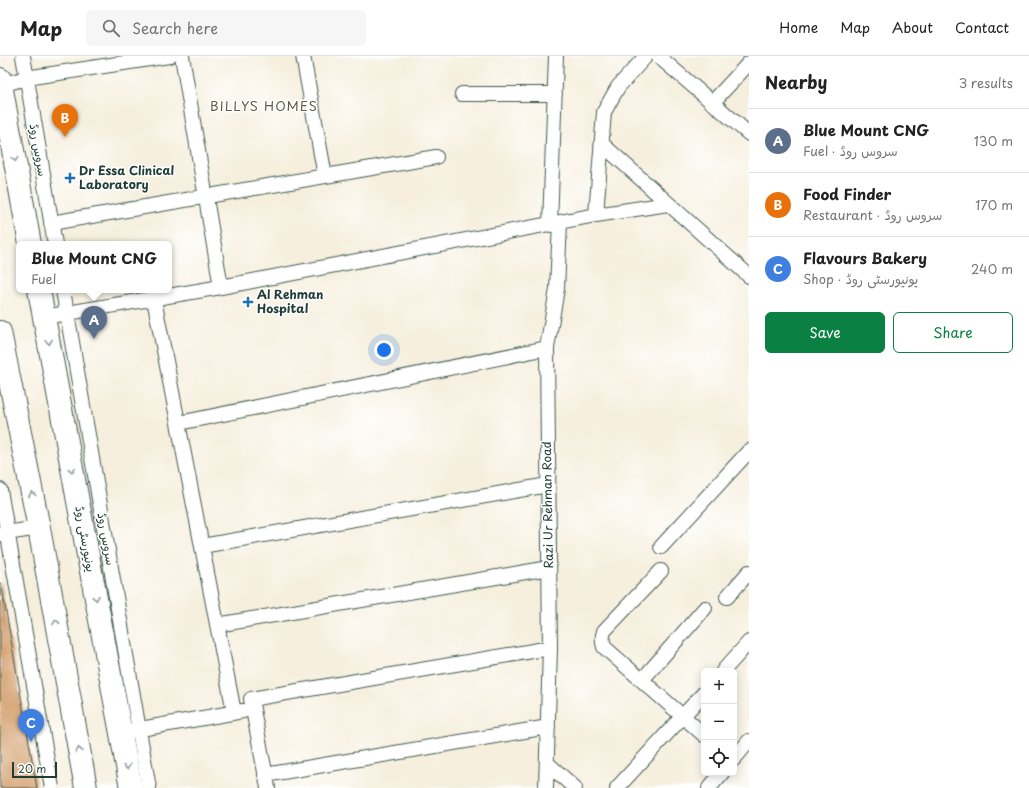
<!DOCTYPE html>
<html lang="en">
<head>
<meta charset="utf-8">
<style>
	:root { --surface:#fff; --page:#f6f6f6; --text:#222; --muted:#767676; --line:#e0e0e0; --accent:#0b8043 }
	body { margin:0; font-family:"Playpen Sans","Playpen Sans Arabic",sans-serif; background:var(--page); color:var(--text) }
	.controls { position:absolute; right:12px; bottom:12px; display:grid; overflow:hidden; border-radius:6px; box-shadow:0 2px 10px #0003 }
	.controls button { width:36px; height:36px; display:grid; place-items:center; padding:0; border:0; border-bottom:1px solid var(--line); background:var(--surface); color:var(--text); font:20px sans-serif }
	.scale { position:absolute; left:12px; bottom:10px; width:45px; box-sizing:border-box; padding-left:4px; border:2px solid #1f3d34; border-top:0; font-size:11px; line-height:14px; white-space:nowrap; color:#1f3d34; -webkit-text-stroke:3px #fff; paint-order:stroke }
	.you { position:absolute; left:384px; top:294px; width:14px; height:14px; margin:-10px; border:3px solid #fff; border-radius:50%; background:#1a73e8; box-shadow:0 0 0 6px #1a73e833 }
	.badge { display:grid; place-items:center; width:26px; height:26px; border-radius:50%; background:var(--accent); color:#fff; font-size:13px; font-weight:700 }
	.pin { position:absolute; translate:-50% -33px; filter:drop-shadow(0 1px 2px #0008) }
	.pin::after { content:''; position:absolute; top:21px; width:14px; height:12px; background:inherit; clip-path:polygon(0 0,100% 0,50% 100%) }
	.popup { position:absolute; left:16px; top:185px; width:156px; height:52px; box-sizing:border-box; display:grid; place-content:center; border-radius:6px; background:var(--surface); filter:drop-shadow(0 1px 3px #0005); font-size:13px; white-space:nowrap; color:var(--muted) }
	.popup b { font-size:15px; color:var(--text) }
	.popup::after { content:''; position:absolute; left:50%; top:100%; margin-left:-8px; border:8px solid transparent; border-top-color:var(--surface) }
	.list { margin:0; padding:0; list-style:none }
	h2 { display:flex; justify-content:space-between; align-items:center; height:52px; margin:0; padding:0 16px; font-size:17px }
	h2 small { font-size:13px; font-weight:400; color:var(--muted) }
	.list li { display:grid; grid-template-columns:26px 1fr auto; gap:12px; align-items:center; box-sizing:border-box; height:64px; padding:0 16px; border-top:1px solid var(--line) }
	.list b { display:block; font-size:15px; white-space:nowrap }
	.list p { margin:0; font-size:13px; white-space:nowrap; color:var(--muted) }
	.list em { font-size:13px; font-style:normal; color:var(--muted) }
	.actions { display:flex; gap:8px; padding:12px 16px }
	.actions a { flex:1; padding:9px 0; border:1px solid var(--accent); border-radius:6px; text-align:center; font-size:14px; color:var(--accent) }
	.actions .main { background:var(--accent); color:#fff }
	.icon { flex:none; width:22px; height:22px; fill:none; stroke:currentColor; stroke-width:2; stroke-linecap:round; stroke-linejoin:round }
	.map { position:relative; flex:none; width:749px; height:732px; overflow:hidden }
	header { display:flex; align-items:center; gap:24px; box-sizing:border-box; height:56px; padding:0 20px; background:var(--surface); border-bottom:1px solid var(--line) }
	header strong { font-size:19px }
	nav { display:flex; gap:22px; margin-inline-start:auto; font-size:14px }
	.search { width:280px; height:36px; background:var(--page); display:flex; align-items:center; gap:10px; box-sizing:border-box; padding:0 14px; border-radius:6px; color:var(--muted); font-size:15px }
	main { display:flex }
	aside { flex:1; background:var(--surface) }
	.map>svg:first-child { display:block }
</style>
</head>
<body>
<header>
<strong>Map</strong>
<div class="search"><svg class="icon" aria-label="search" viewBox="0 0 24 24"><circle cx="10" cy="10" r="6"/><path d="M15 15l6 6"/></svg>Search here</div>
<nav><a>Home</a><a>Map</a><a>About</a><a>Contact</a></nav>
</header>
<main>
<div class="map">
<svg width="749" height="732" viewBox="0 0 749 732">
	<rect width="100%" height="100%" fill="#fff"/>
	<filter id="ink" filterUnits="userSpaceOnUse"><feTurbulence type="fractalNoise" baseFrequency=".025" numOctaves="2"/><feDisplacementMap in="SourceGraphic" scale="8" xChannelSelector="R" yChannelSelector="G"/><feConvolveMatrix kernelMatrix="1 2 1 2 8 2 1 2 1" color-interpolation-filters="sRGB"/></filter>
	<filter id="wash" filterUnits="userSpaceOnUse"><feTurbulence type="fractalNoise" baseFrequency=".012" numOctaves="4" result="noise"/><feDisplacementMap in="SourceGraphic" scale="16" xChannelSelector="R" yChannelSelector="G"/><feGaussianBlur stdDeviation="0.9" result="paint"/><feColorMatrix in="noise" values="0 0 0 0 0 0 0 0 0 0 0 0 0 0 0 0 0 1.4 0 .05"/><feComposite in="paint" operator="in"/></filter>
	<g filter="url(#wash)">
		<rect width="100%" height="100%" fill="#f6efdd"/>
		<g id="blocks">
			<path fill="#d09963" d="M0 527H1L37 732H0Z"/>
		</g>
	</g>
	<g filter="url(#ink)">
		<use href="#blocks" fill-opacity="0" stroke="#3f584d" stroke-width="1"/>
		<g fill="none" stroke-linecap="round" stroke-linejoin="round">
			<g stroke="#3f584d" stroke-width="16">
				<path id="minor" d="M23 0 55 188
					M182 0 221 231
					M303 0 325 120
					M658 0 749 78
					M1 29 26 22 169 0
					M462 38H555
					M712 47 749 7
					M601 87 749 220
					M596 159 604 56 618 31 646 0
					M51 167 436 101
					M550 169 556 0
					M63 234 149 732
					M154 243 234 656
					M44 261 221 231 596 159 668 148
					M179 367 547 292
					M0 434 52 732
					M0 478 39 472
					M202 490 548 429
					M661 491 749 395
					M661 515 604 575C602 581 602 585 604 591L704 679
					M727 541 749 516
					M217 569 549 512
					M723 615 749 586
					M642 624 705 552
					M129 675 243 655
					M734 703 749 685
					M547 707 575 732
					M265 719 548 671
					M268 732 251 643 550 592
					M546 732 550 592 547 292 557 233 560 167
					M617 732 704 637
					M709 732 722 717"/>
			</g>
			<g stroke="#3f584d" stroke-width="24">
				<path id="primary" d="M0 23 30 188
					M39 234 131 732
					M0 276 39 472 86 732"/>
			</g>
			<use href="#minor" stroke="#fff" stroke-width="14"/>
			<use href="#primary" stroke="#fff" stroke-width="22"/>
		</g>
		<defs><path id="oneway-chevron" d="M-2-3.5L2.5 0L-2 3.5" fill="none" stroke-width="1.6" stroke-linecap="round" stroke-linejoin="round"/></defs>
		<g stroke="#8f9e9a">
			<use href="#oneway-chevron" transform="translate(15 103) rotate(80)"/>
			<use href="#oneway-chevron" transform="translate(49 286) rotate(80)"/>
			<use href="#oneway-chevron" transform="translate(72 414) rotate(80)"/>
			<use href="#oneway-chevron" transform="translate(32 438) rotate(-101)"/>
			<use href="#oneway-chevron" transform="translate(96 542) rotate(80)"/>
			<use href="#oneway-chevron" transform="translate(56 566) rotate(-100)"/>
			<use href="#oneway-chevron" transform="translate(79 694) rotate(-100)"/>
			<use href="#oneway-chevron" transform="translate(127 711) rotate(80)"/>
		</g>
	</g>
	<g fill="#1f6fb2" stroke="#fff" stroke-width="1.5">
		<path d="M68 116h4v4h4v4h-4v4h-4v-4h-4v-4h4z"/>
		<path d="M246 240h4v4h4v4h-4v4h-4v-4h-4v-4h4z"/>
	</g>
	<g text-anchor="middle" stroke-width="3" stroke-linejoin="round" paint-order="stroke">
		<g font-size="12" fill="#1f3d34" stroke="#fff">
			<text transform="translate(38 94) rotate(80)" y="4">سروس روڈ</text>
			<text transform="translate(548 449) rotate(-91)" y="4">Razi Ur Rehman Road</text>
			<text transform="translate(85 483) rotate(80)" y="4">یونیورسٹی روڈ</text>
			<text transform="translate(106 483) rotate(80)" y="4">سروس روڈ</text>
		</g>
		<g font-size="12" font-weight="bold" fill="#1f3d34" stroke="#fff" text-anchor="start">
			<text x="79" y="119">Dr Essa Clinical<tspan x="79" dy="14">Laboratory</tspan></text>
			<text x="257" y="243">Al Rehman<tspan x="257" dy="14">Hospital</tspan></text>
		</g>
		<g font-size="13" letter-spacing="1" fill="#5d5d44" stroke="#fff">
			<text x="264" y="55">BILLYS HOMES</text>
		</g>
	</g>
</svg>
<div class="controls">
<button>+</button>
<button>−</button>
<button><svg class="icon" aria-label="locate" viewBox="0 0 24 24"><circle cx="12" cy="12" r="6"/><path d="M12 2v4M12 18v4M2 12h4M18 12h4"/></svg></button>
</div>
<div class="scale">20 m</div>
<div class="you"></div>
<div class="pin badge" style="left:94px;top:283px;background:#5c6f8a">A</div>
<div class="popup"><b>Blue Mount CNG</b>Fuel</div>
<div class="pin badge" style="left:65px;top:81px;background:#e8710a">B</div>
<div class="pin badge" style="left:31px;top:686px;background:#3f7fe0">C</div>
</div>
<aside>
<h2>Nearby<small>3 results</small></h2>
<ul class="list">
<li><span class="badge" style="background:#5c6f8a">A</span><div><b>Blue Mount CNG</b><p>Fuel · سروس روڈ</p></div><em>130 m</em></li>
<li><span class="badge" style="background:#e8710a">B</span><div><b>Food Finder</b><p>Restaurant · سروس روڈ</p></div><em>170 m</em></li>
<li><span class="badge" style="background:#3f7fe0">C</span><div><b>Flavours Bakery</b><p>Shop · یونیورسٹی روڈ</p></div><em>240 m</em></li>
</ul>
<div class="actions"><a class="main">Save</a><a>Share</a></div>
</aside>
</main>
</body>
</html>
